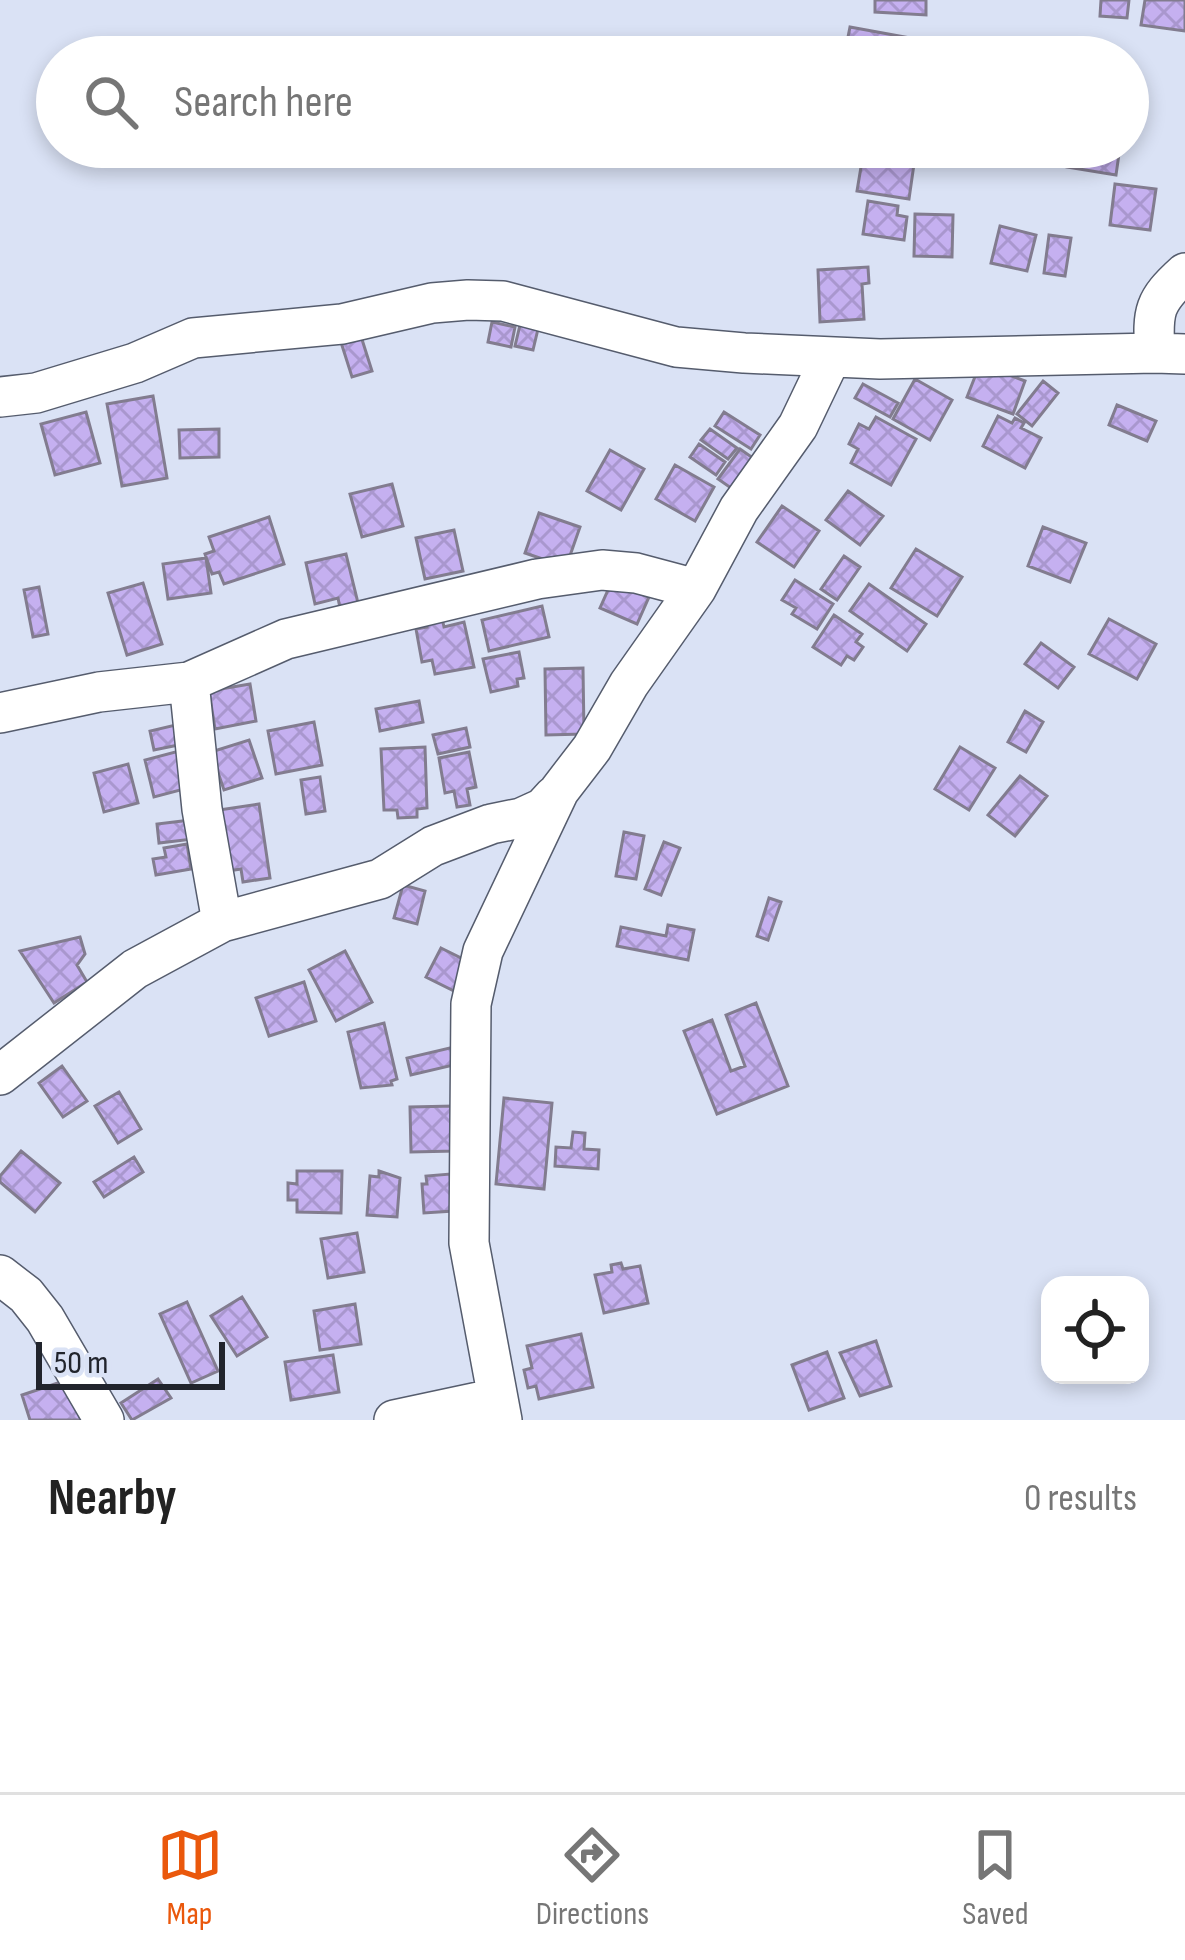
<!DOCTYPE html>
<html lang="en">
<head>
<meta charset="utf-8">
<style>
	:root { --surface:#fff; --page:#f2f2f2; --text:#222; --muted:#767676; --line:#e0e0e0; --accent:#ea580c }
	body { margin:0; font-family:"Sofia Sans Condensed",sans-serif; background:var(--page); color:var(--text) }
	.controls { position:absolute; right:36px; bottom:36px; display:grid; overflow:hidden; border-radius:24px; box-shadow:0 6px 18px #0003 }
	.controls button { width:108px; height:108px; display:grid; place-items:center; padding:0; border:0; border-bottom:3px solid var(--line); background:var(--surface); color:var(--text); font:60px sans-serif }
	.scale { position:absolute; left:36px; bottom:30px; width:189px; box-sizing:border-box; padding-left:12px; border:6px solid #21242c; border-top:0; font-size:33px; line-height:42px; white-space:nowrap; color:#21242c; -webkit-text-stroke:9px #dae2f5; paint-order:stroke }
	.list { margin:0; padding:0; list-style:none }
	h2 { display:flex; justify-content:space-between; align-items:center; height:156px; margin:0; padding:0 48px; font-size:51px }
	h2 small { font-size:39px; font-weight:400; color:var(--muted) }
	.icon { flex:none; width:66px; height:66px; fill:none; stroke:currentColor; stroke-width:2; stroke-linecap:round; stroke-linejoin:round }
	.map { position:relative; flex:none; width:1185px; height:1420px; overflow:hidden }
	.search { position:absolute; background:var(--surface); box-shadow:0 6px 18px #0003; left:36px; right:36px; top:36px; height:132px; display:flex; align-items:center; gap:30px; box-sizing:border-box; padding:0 42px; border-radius:66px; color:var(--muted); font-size:45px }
	.sheet { height:372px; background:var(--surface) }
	nav { display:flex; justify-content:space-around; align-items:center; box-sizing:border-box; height:168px; border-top:3px solid var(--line); background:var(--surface); font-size:33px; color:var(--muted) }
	nav a { display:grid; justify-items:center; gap:6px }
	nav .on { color:var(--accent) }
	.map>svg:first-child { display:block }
</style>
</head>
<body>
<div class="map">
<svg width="1185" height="1420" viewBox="0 0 1185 1420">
	<defs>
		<pattern id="building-cross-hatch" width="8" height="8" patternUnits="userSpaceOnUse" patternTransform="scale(3)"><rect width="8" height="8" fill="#c5b0f0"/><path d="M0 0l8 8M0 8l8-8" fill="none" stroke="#a997ce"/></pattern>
	</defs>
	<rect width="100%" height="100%" fill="#dae2f5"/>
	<path fill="url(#building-cross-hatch)" stroke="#827c8f" stroke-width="3" d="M875 0H926V15L875 12Z
		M1101 0H1129L1127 18 1100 16Z
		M1145 0H1185V31L1141 25Z
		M850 27 910 38 906 57H844Z
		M1070 147H1120L1116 175 1067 167Z
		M864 149 915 157 909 199 857 191Z
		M1115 184 1156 189 1150 230 1110 225Z
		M868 201 898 206 897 215 907 217 904 240 863 234Z
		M915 214 953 215 952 257 914 256Z
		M1000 226 1036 235 1027 271 991 263Z
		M1049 235 1071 238 1065 276 1044 273Z
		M868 267 869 283 862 284 864 319 820 322 818 270Z
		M492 322 515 327 511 347 488 342Z
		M520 325 538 329 533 350 515 346Z
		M359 330 372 371 352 377 339 336Z
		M980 364 1025 381 1013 414 967 397Z
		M915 379 952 400 930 440 893 419Z
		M1043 381 1058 393 1032 426 1017 414Z
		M863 384 898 403 890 417 855 398Z
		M153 396 167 478 122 486 107 404Z
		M1117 405 1156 421 1147 441 1109 425Z
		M86 412 100 463 55 475 41 424Z
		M724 412 760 435 751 449 715 426Z
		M998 416 1012 423 1015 418 1024 423 1021 428 1041 438 1025 468 983 446Z
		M876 417 916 439 891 485 851 463 858 449 849 444 859 424 869 429Z
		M219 429V457L180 458 179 430Z
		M710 429 737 448 728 459 701 440Z
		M699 444 725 462 716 475 690 457Z
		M740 449 753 458 731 488 718 479Z
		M610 450 644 469 621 510 587 491Z
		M675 465 714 487 695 521 656 499Z
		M392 484 403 526 362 537 350 494Z
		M848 491 883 516 860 545 826 520Z
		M782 506 819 531 794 567 757 542Z
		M539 513 580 527 566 567 525 553Z
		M269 517 284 564 224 584 219 572 212 574 205 554 214 551 209 537Z
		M1043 527 1086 543 1070 582 1028 566Z
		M454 530 463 571 425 579 416 538Z
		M916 549 962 577 937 616 891 588Z
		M346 554 358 603 340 608 338 598 315 604 306 563Z
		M844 556 860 567 837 600 821 589Z
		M206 558 211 593 168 599 163 564Z
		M795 580 833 604 817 629 792 614 796 608 782 600Z
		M612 581 649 597 637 624 600 608Z
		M143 583 162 644 127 655 108 593Z
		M869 584 926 624 907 651 850 611Z
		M39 587 48 634 33 637 24 590Z
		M542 606 549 637 489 651 482 620Z
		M834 615 862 634 856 642 863 647 854 660 847 656 841 665 813 647Z
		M442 618 444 627 464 622 474 667 435 674 432 660 422 662 416 629 427 627 426 621Z
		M1109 619 1156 644 1137 679 1089 654Z
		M1041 643 1074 667 1058 688 1025 664Z
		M519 652 524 678 517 679 518 686 491 692 483 659Z
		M583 668 584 734 546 735 545 669Z
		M250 684 256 721 215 729 209 691Z
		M419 701 423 722 380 731 376 709Z
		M1025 711 1043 722 1026 752 1008 742Z
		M314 722 322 765 276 774 268 731Z
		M184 723 188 743 154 750 150 731Z
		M466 728 470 747 438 754 433 735Z
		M249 740 262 778 224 790 211 752Z
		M425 747 427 808 417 809V817L398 818 397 810H384L381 749Z
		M960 747 995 768 969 810 935 789Z
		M179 751 188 788 154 797 145 760Z
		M469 752 476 787 467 789 470 805 457 807 454 791 445 793 439 758Z
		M128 764 138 803 104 812 94 773Z
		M1020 776 1047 796 1015 836 988 815Z
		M320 777 325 811 306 814 301 780Z
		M259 804 270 878 243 882 241 869 228 871 219 810Z
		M191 820 193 839 159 843 157 824Z
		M624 832 644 836 636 879 616 876Z
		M664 842 680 848 661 895 645 889Z
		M187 844 191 869 156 875 153 859 166 857 164 848Z
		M403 885 425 891 417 924 394 918Z
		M769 898 781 902 768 940 757 936Z
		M668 925 694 930 688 960 617 946 621 927 666 936Z
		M80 937 85 954 77 965 87 982 54 1003 20 951Z
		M441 948 471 963 456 992 426 977Z
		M345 951 372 1002 336 1021 309 970Z
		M304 982 316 1021 269 1036 256 998Z
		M756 1003 788 1086 717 1114 684 1031 712 1020 731 1071 745 1066 726 1015Z
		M384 1023 397 1079 391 1081 392 1085 361 1088 348 1032Z
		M454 1047 458 1064 411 1075 407 1058Z
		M62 1066 87 1101 63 1117 39 1083Z
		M119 1092 141 1129 118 1143 95 1106Z
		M504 1098 552 1103 544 1189 496 1184Z
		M454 1106 455 1151 411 1152 410 1107Z
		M573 1132 585 1133 584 1149 599 1150 598 1169 555 1166 556 1147 571 1148Z
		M21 1151 60 1183 35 1212 0 1182V1176Z
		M134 1157 143 1172 104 1197 94 1182Z
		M297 1171H342L341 1213 297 1212V1200H288V1183L297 1184Z
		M379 1171 400 1178 397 1217 367 1215 370 1176 379 1177Z
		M450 1174 453 1211 424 1213 422 1184H427L426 1176Z
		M357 1233 364 1272 328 1278 321 1239Z
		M621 1263 623 1269 640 1266 648 1303 604 1313 595 1275 612 1272 611 1265Z
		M242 1297 267 1337 237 1356 211 1316Z
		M187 1302 218 1371 191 1383 160 1314Z
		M355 1304 361 1344 320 1350 314 1311Z
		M581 1334 593 1387 539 1399 536 1386 528 1388 524 1370 532 1368 527 1346Z
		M876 1341 891 1386 860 1396 840 1353Z
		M827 1352 844 1398 809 1410 792 1365Z
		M333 1355 339 1392 291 1400 285 1362Z
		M158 1379 171 1398 132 1420 121 1403Z
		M67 1380 81 1420H30L22 1395Z"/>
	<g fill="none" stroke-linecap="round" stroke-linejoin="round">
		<g stroke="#555c6d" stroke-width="42">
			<path id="minor" d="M1185 273C1154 301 1152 311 1155 353L1185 354
				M0 397 36 393 135 363 193 338 342 324 432 303 468 300 503 301 676 347 744 353 880 359 1155 353
				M189 682 202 809 222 922
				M0 713 99 692 189 682 286 639 537 579 602 570 636 573 696 589
				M0 1075 135 969 222 922 380 879 433 846 491 824 521 818 543 808 554 796
				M0 1275 26 1295 45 1319 104 1420
				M394 1420 497 1398
				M502 1420 469 1243 471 1004 483 951 559 791 592 748 629 684 696 589 739 509 798 426 831 357"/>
		</g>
		<use href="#minor" stroke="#fff" stroke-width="39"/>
	</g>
</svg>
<div class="controls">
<button><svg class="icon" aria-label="locate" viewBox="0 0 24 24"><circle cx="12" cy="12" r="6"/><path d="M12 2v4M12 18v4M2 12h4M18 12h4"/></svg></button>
</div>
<div class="scale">50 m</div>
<div class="search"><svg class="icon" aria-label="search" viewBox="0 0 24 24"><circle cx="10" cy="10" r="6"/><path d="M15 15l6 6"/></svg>Search here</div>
</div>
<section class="sheet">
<h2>Nearby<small>0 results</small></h2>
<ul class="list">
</ul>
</section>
<nav>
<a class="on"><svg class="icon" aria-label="map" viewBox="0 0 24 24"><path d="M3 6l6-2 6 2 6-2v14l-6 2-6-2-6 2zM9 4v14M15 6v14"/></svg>Map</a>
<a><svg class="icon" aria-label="directions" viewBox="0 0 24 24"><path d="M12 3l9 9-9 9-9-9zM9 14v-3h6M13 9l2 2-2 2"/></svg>Directions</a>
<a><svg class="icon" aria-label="saved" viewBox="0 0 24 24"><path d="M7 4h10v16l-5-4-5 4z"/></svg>Saved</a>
</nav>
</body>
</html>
